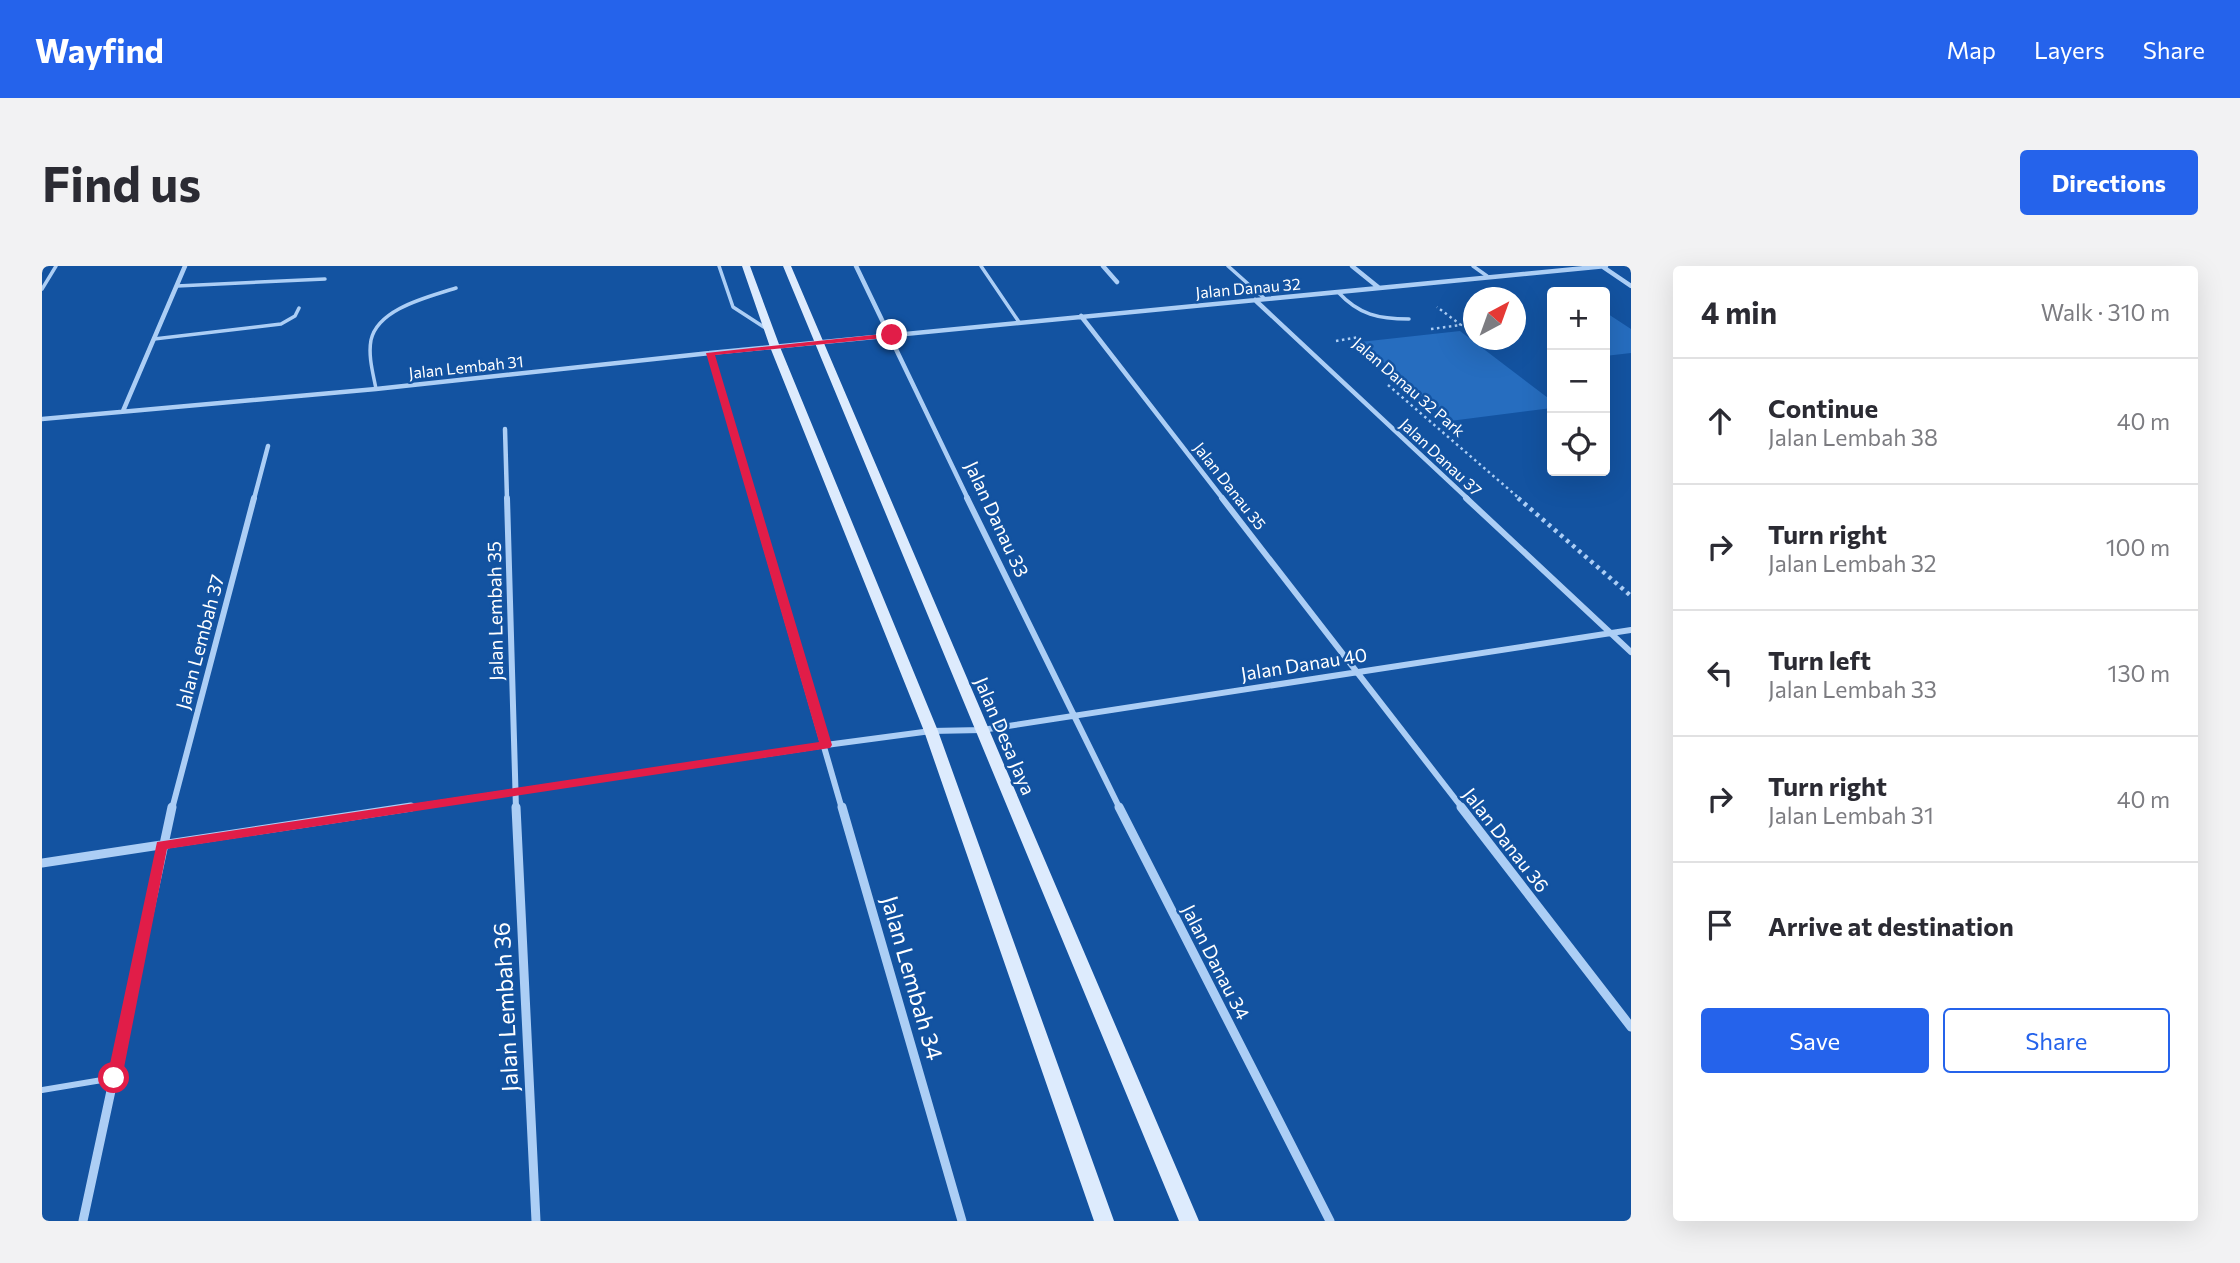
<!DOCTYPE html>
<html lang="en">
<head>
<meta charset="utf-8">
<style>
	:root { --surface:#fff; --page:#f2f2f3; --text:#2b2b33; --muted:#7c7c81; --line:#e1e1e2; --accent:#2563eb }
	body { margin:0; font-family:Commissioner,sans-serif; background:var(--page); color:var(--text) }
	.controls { position:absolute; right:21px; top:21px; display:grid; overflow:hidden; border-radius:7px; box-shadow:0 7px 28px #0002 }
	.controls button { width:63px; height:63px; display:grid; place-items:center; padding:0; border:0; border-bottom:2px solid var(--line); background:var(--surface); color:var(--text); font:35px sans-serif }
	.compass { position:absolute; left:1421px; top:21px; width:63px; height:63px; border-radius:50%; background:var(--surface); box-shadow:0 7px 28px #0002; rotate:41deg }
	.stop { position:absolute; width:21px; height:21px; margin:-16px; border:5px solid #e11d48; border-radius:50%; background:#fff }
	.stop.end { background:#e11d48; border-color:#fff; box-shadow:0 2px 7px #0008 }
	.list { margin:0; padding:0; list-style:none }
	h2 { display:flex; justify-content:space-between; align-items:center; height:91px; margin:0; padding:0 28px; font-size:30px }
	h2 small { font-size:23px; font-weight:400; color:var(--muted) }
	.list li { display:grid; grid-template-columns:46px 1fr auto; gap:21px; align-items:center; box-sizing:border-box; height:126px; padding:0 28px; border-top:2px solid var(--line) }
	.list b { display:block; font-size:26px; white-space:nowrap }
	.list p { margin:0; font-size:23px; white-space:nowrap; color:var(--muted) }
	.list em { font-size:23px; font-style:normal; color:var(--muted) }
	.actions { display:flex; gap:14px; padding:21px 28px }
	.actions a { flex:1; padding:16px 0; border:2px solid var(--accent); border-radius:7px; text-align:center; font-size:24px; color:var(--accent) }
	.actions .main { background:var(--accent); color:#fff }
	.icon { flex:none; width:38px; height:38px; fill:none; stroke:currentColor; stroke-width:2; stroke-linecap:round; stroke-linejoin:round }
	.map { position:relative; flex:none; width:1589px; height:955px; overflow:hidden; border-radius:7px }
	header { display:flex; align-items:center; gap:42px; box-sizing:border-box; height:98px; padding:0 35px; background:var(--accent); color:#fff }
	header strong { font-size:33px }
	nav { display:flex; gap:38px; margin-inline-start:auto; font-size:24px }
	.intro { display:flex; align-items:center; justify-content:space-between; box-sizing:border-box; height:168px; padding:0 42px }
	h1 { margin:0; font-size:49px }
	.button { padding:18px 32px; border-radius:7px; background:var(--accent); color:#fff; font-size:24px; font-weight:700 }
	main { display:flex; gap:42px; padding:0 42px }
	aside { flex:1; background:var(--surface); border-radius:7px; box-shadow:0 7px 28px #0002 }
	.map>svg:first-child { display:block }
</style>
</head>
<body>
<header>
<strong>Wayfind</strong>
<nav><a>Map</a><a>Layers</a><a>Share</a></nav>
</header>
<div class="intro"><h1>Find us</h1><a class="button">Directions</a></div>
<main>
<div class="map">
<svg width="1589" height="955" viewBox="0 0 1589 955">
	<rect width="100%" height="100%" fill="#1353a1"/>
	<path fill="#266dbf" d="M1563 46 1589 63V87L1563 90Z
		M1418 65 1510 135V142L1408 155 1318 76Z"/>
	<g fill="none" stroke-linecap="round" stroke-linejoin="round">
		<path stroke="#accef5" stroke-width="2.5" stroke-dasharray="2.5 3.5" stroke-linecap="butt" d="M1389 63 1419 59 1395 41
			M1294 75 1317 71
			M1346 119 1478 233"/>
		<path stroke="#accef5" stroke-width="4.5" stroke-dasharray="3.5 4.5" stroke-linecap="butt" d="M1476 232 1589 330"/>
		<path stroke="#accef5" stroke-width="3.5" d="M677 0 691 41 725 63
			M939 0 977 56
			M1186 0 1223 33
			M1431 0 1445 10
			M135 20 283 13
			M0 23 14 0
			M1296 26C1317 49 1337 53 1367 53
			M112 73 239 58 253 50 257 42
			M334 123C331 107 326 90 329 74 336 42 387 31 414 22"/>
		<path stroke="#accef5" stroke-width="6" d="M0 824 72 812"/>
		<path stroke="#accef5" stroke-width="4.5" d="M814 0 926 233
			M1061 0 1075 16
			M1310 0 1336 21
			M1561 1 1589 20
			M1213 34 1426 233
			M1039 50 1181 233
			M668 87 711 233
			M81 145 143 0
			M0 153 334 123 668 87 1564 0
			M463 163 465 233
			M212 233 226 180"/>
		<path stroke="#accef5" stroke-width="6" d="M465 232 474 543
			M710 232 800 543
			M925 232 1078 543
			M1180 232 1421 543
			M1424 232 1589 386
			M130 543 212 232
			M358 543 784 479 889 465 940 464 1589 364"/>
		<path stroke="#accef5" stroke-width="9" d="M474 541 494 955
			M800 541 920 955
			M1077 541 1288 955
			M1419 541 1589 761
			M0 597 369 541
			M41 955 130 541"/>
		<path fill="#ddebfd" fill-rule="evenodd" d="M700 0H708L738 81 896 465 1072 955H1052L882 465 728 81Z
			M741 0H749L1157 955H1137Z"/>
	</g>
	<path fill="#e11d48" d="M850 67 852 71 673 89 790 479 788 482 125 583 80 812 77 816H67L65 812 115 576 777 476 664 87Z"/>
	<g text-anchor="middle" stroke-width="5" stroke-linejoin="round" paint-order="stroke">
		<g font-size="16" fill="#fff" stroke="#1353a1">
			<text transform="translate(1206 22) rotate(-5)" y="6">Jalan Danau 32</text>
			<text transform="translate(424 101) rotate(-6)" y="6">Jalan Lembah 31</text>
			<text transform="translate(1367 121) rotate(41)" y="6">Jalan Danau 32 Park</text>
			<text transform="translate(1399 191) rotate(43)" y="6">Jalan Danau 37</text>
			<text transform="translate(1188 220) rotate(52)" y="6">Jalan Danau 35</text>
		</g>
		<g font-size="19" fill="#fff" stroke="#1353a1">
			<text transform="translate(955 253) rotate(65)" y="7">Jalan Danau 33</text>
			<text transform="translate(453 345) rotate(-91)" y="7">Jalan Lembah 35</text>
			<text transform="translate(158 376) rotate(-75)" y="7">Jalan Lembah 37</text>
			<text transform="translate(1262 398) rotate(-9)" y="7">Jalan Danau 40</text>
			<text transform="translate(963 470) rotate(67)" y="7">Jalan Desa Jaya</text>
			<text transform="translate(1464 574) rotate(52)" y="7">Jalan Danau 36</text>
			<text transform="translate(1174 696) rotate(63)" y="7">Jalan Danau 34</text>
		</g>
		<g font-size="23" fill="#fff" stroke="#1353a1">
			<text transform="translate(870 712) rotate(74)" y="8">Jalan Lembah 34</text>
			<text transform="translate(464 741) rotate(-93)" y="8">Jalan Lembah 36</text>
		</g>
	</g>
</svg>
<div class="controls">
<button>+</button>
<button>−</button>
<button><svg class="icon" aria-label="locate" viewBox="0 0 24 24"><circle cx="12" cy="12" r="6"/><path d="M12 2v4M12 18v4M2 12h4M18 12h4"/></svg></button>
</div>
<svg class="compass" viewBox="-18 -18 36 36"><path d="M0-13l5 13h-10z" fill="#e53935"/><path d="M0 13l5-13h-10z" fill="#7c7c81"/></svg>
<div class="stop" style="left:72px;top:812px"></div>
<div class="stop end" style="left:850px;top:69px"></div>
</div>
<aside>
<h2>4 min<small>Walk · 310 m</small></h2>
<ul class="list">
<li><svg class="icon" aria-label="ahead" viewBox="0 0 24 24"><path d="M12 20V5M6 11l6-6 6 6"/></svg><div><b>Continue</b><p>Jalan Lembah 38</p></div><em>40 m</em></li>
<li><svg class="icon" aria-label="right" viewBox="0 0 24 24"><path d="M7 20v-9h11M14 6l5 5-5 5"/></svg><div><b>Turn right</b><p>Jalan Lembah 32</p></div><em>100 m</em></li>
<li><svg class="icon" aria-label="left" viewBox="0 0 24 24"><path d="M17 20v-9H6M10 6l-5 5 5 5"/></svg><div><b>Turn left</b><p>Jalan Lembah 33</p></div><em>130 m</em></li>
<li><svg class="icon" aria-label="right" viewBox="0 0 24 24"><path d="M7 20v-9h11M14 6l5 5-5 5"/></svg><div><b>Turn right</b><p>Jalan Lembah 31</p></div><em>40 m</em></li>
<li><svg class="icon" aria-label="arrive" viewBox="0 0 24 24"><path d="M6 21V4h12l-3 4 3 4H6"/></svg><div><b>Arrive at destination</b></div></li>
</ul>
<div class="actions"><a class="main">Save</a><a>Share</a></div>
</aside>
</main>
</body>
</html>
